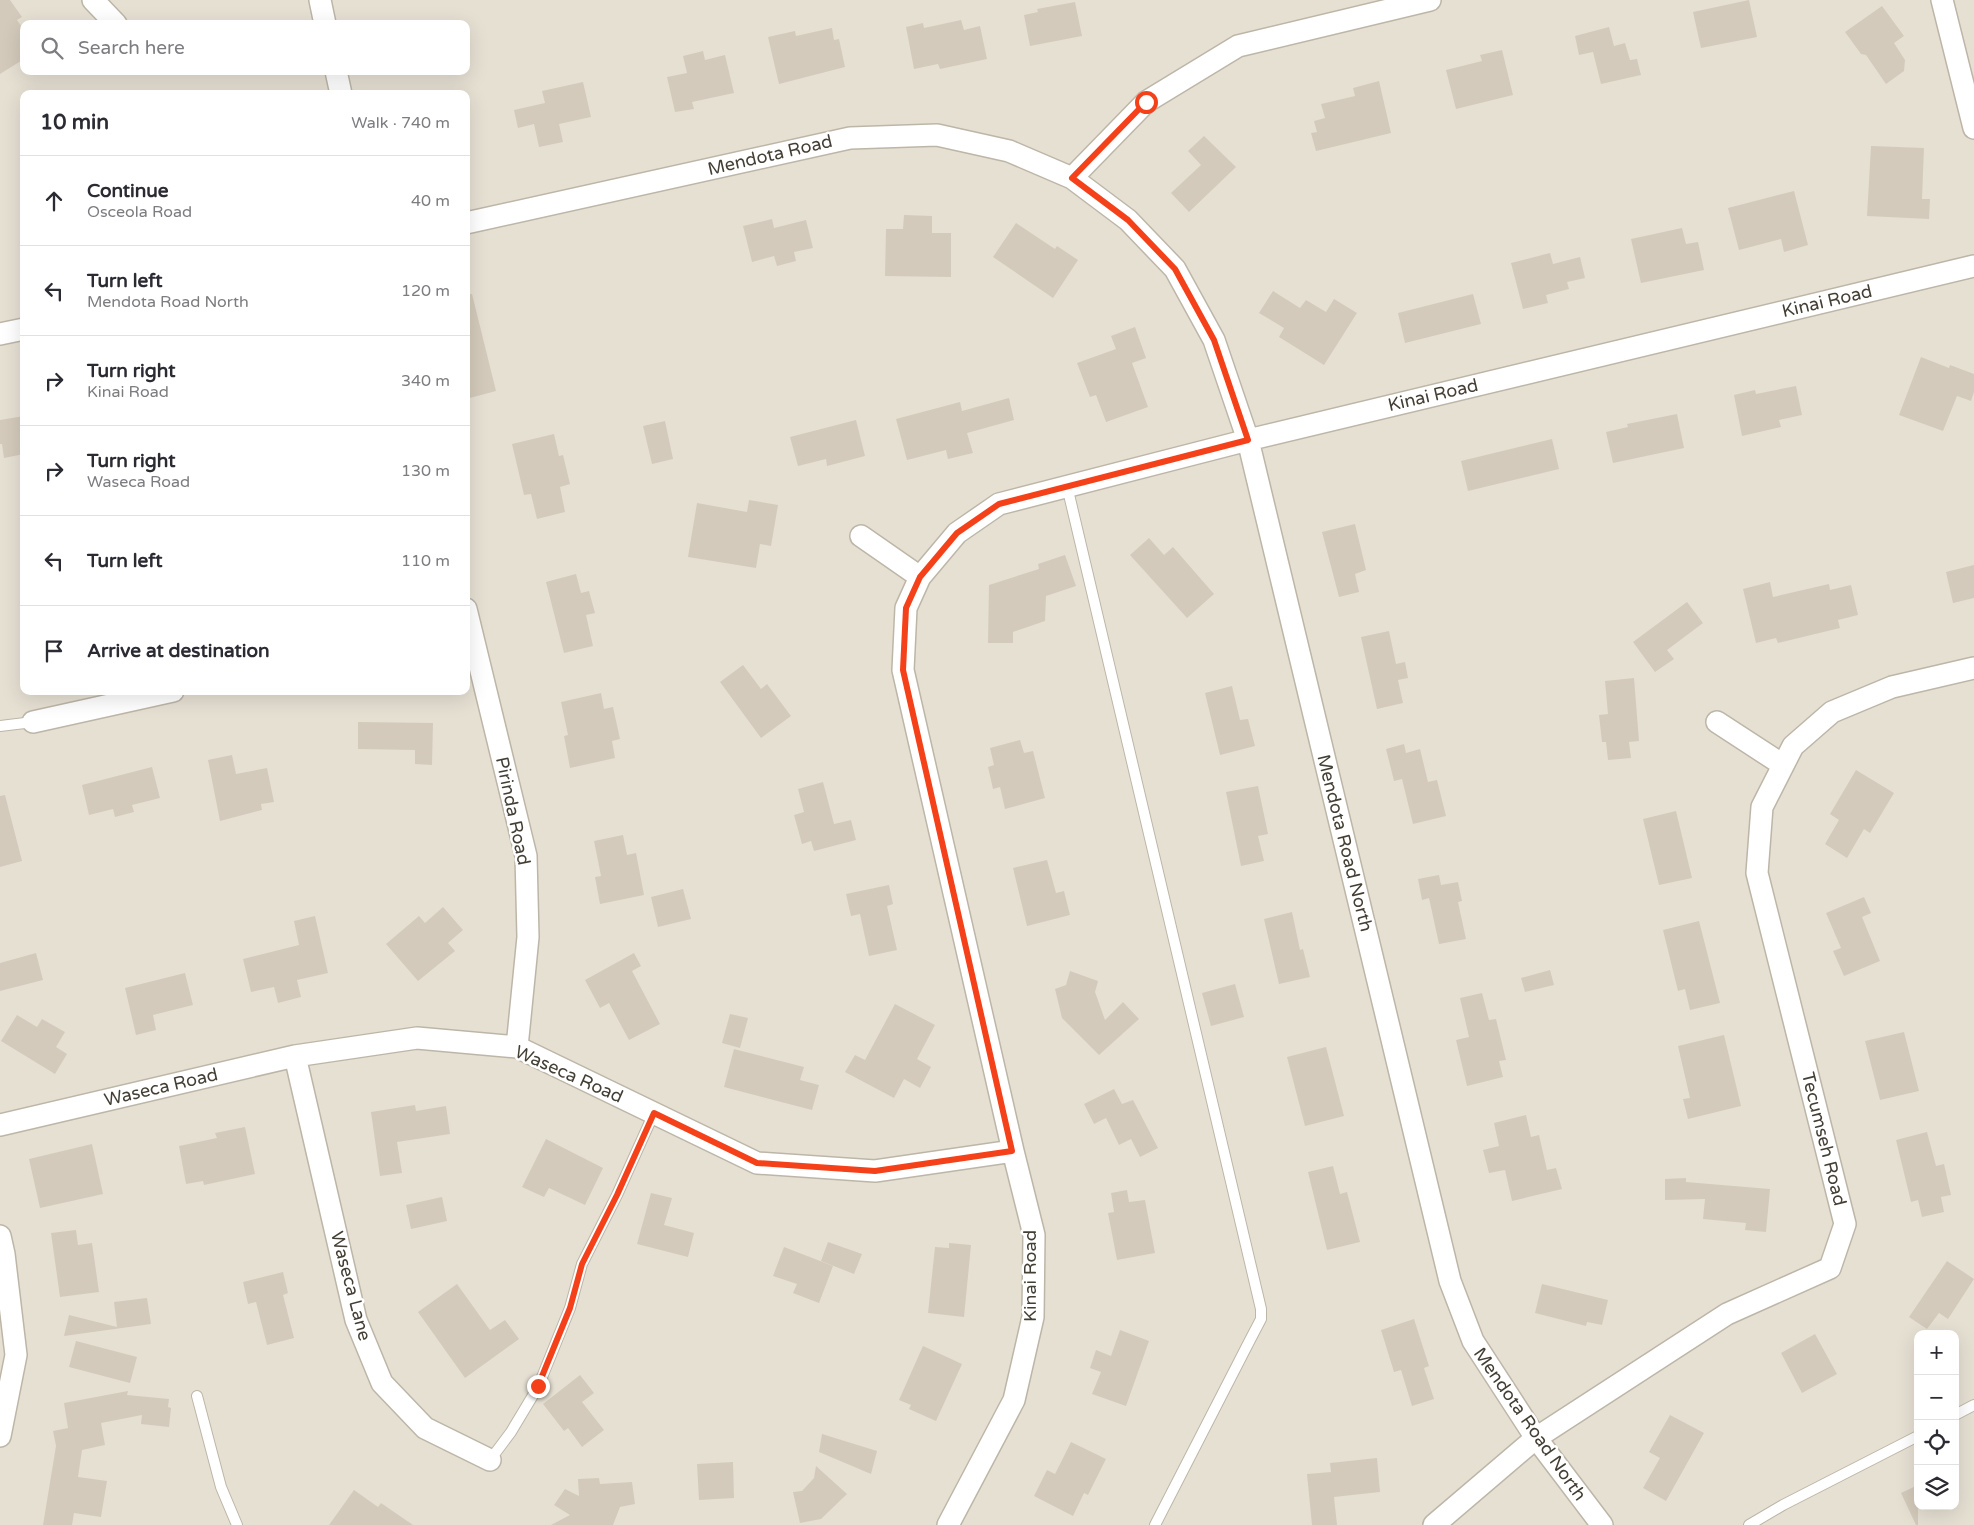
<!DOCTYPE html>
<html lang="en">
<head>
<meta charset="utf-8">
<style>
	:root { --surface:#fff; --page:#f2f2f3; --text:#2b2b33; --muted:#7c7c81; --line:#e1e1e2 }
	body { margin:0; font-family:"Varela Round",sans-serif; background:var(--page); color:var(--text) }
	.controls { position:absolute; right:15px; bottom:15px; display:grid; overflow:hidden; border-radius:10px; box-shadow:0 5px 20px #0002 }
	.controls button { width:45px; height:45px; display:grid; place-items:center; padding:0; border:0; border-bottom:1px solid var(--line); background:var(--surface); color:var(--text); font:25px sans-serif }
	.stop { position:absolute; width:15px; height:15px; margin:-11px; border:4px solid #f4411a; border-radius:50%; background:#fff }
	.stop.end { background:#f4411a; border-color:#fff; box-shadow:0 1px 5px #0008 }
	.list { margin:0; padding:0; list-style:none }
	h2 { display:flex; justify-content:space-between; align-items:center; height:65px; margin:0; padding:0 20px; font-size:21px }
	h2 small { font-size:16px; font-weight:400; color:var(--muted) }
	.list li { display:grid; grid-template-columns:32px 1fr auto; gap:15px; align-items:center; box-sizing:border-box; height:90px; padding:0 20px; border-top:1px solid var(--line) }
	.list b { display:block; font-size:19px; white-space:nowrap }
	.list p { margin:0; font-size:16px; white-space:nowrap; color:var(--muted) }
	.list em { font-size:16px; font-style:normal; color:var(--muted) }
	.icon { flex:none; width:28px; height:28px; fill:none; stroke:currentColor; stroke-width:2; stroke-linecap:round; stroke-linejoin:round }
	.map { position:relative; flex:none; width:1974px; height:1525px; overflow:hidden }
	.search { position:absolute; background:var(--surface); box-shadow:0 5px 20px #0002; left:20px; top:20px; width:450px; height:55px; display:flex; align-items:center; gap:12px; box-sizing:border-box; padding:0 18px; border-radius:10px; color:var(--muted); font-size:19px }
	.panel { position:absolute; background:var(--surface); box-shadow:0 5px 20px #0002; left:20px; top:90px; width:450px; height:605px; border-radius:10px }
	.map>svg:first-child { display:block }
</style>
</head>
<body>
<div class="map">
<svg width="1974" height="1525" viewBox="0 0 1974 1525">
	<rect width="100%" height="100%" fill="#f2eee5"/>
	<path fill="#e6e0d3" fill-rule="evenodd" d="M0 0H1974V1525H0ZM24 24H466V71H24ZM24 94H466V691H24ZM1918 1334H1955V1506H1918Z"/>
	<path fill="#d3cabb" d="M0 0H10L22 17 17 20 24 30V59L0 74Z
		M1749 0 1757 37 1701 48 1693 12Z
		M1075 2 1082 36 1030 46 1024 15 1038 12 1037 9Z
		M1882 6 1904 36 1894 43 1905 60 1904 71 1886 84 1866 55 1861 54 1845 32Z
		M961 20 964 30 980 26 987 59 940 69 938 64 914 69 906 27 923 23 924 28Z
		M1609 27 1614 46 1625 43 1630 60 1637 59 1641 75 1601 84 1593 52 1579 55 1575 36Z
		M832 28 834 40 839 39 845 67 779 84 768 37 795 31 796 36Z
		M1502 50 1513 95 1456 109 1446 70 1482 61 1480 55Z
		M703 51 705 60 725 55 734 93 692 102 694 109 675 112 667 77 687 73 683 56Z
		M1379 81 1391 133 1316 151 1311 133 1317 132 1314 121 1325 118 1321 104 1355 96 1353 88Z
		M583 82 591 117 559 124 563 142 539 147 534 124 518 128 514 110 545 103 542 91Z
		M1204 136 1236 167 1189 212 1171 193 1201 165 1188 151Z
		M1871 146 1924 148 1922 199H1930L1929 219 1867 216Z
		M1794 191 1808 245 1784 252 1781 239 1739 250 1728 208Z
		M904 215 932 216V233H951V277L885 276 886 229H903Z
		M772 219 774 228 806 220 813 248 794 252 796 261 777 266 774 256 752 262 743 226Z
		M1016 223 1055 249 1057 246 1078 260 1053 298 993 257Z
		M1682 228 1686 244 1698 242 1704 270 1641 283 1631 239Z
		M1550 253 1553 264 1580 257 1585 278 1567 282 1569 289 1546 295 1548 303 1523 309 1511 263Z
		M1273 291 1300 308 1306 300 1326 312 1334 299 1357 313 1324 365 1279 337 1284 328 1259 313Z
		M472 294 496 391 466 399V295Z
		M1473 294 1481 324 1405 343 1398 313Z
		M1135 327 1146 358 1132 363 1148 407 1106 422 1096 395 1090 397 1077 363 1116 349 1111 336Z
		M1921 357 1949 368 1950 365 1974 374V392L1971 401 1957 396 1943 431 1899 415Z
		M1796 386 1802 415 1779 420 1781 427 1742 436 1734 395 1755 390 1756 394Z
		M1009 398 1014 420 967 433 973 453 948 459 946 450 907 460 896 419 960 402 962 411Z
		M1677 414 1684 448 1613 463 1606 432 1628 427 1627 424Z
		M24 416V454L4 458 2 444H0V420Z
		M856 420 865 456 827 466 826 459 798 466 790 437Z
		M665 421 673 459 652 464 643 426Z
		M554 434 559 456 563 455 570 484 560 487 565 512 537 519 531 494 524 495 512 444Z
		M1552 439 1559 469 1468 491 1461 461Z
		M749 500 778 505 771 546 760 544 756 568 688 557 697 503 747 512Z
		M1355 524 1366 570 1355 574 1359 592 1339 597 1322 532Z
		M1149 538 1164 555 1173 547 1214 594 1187 618 1130 555Z
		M1065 555 1076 586 1046 596 1045 621 1013 632V643H988L989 585 1039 569 1038 564Z
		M1974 565V598L1953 603 1946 572Z
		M576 574 581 593 589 591 595 613 586 615 593 646 564 653 546 582Z
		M1770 582 1773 597 1829 584 1830 590 1851 585 1858 615 1838 620 1840 628 1778 643 1776 638 1756 643 1743 589Z
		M1687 602 1703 623 1667 650 1674 659 1655 672 1633 642Z
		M1389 631 1396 664 1405 662 1408 678 1398 680 1403 703 1377 709 1361 637Z
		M743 665 761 689 767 684 791 716 761 738 720 682Z
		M1634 678 1639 741 1629 742 1631 758 1608 760 1606 742H1602L1599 715 1608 714 1605 681Z
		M1232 686 1240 720 1248 719 1255 746 1220 755 1205 693Z
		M601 693 604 709 613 707 620 739 612 741 615 758 570 768 564 736 568 735 561 702Z
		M358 722 433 723 432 765 415 764V750L358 749Z
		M1020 740 1024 753 1033 751 1045 798 1005 809 1000 787 993 789 988 767 994 765 990 748Z
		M1404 744 1406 753 1420 749 1428 782 1437 780 1446 816 1413 824 1402 779 1394 781 1386 749Z
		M232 755 236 774 267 768 274 802 261 804 262 810 220 821 208 760Z
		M152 767 160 798 132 805 134 812 115 817 113 809 89 815 82 785Z
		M1856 770 1894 793 1870 833 1864 829 1847 858 1825 844 1839 820 1830 814Z
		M823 782 834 824 851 820 856 840 814 851 811 841 802 844 794 815 804 812 798 789Z
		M1258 786 1268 834 1258 836 1264 861 1241 866 1226 792Z
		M5 795 22 861 0 867V796Z
		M1676 811 1692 878 1659 885 1643 819Z
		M623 835 627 855 636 853 644 895 600 904 595 877 601 876 594 841Z
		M1047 860 1056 893 1064 891 1070 915 1027 926 1013 868Z
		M1439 875 1441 885 1458 882 1462 901 1458 902 1466 939 1439 944 1429 898 1422 900 1418 879Z
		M889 885 893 904 887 906 897 950 869 956 860 914 851 916 846 894Z
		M683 889 691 919 658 927 651 897Z
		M1864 897 1871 913 1862 917 1880 961 1844 976 1833 951 1841 948 1826 913Z
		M443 907 463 930 448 943 455 951 418 981 386 944 419 916 425 923Z
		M1292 912 1300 950 1303 949 1310 977 1279 984 1264 919Z
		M315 916 328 973 297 980 301 997 278 1003 274 987 251 992 243 959 299 945 294 921Z
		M1699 921 1720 1003 1690 1010 1685 989 1678 991 1663 930Z
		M36 953 43 980 0 991V963Z
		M634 953 641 966 632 971 660 1024 629 1040 609 1003 600 1008 585 980Z
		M1550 970 1554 985 1525 992 1521 978Z
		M1070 971 1098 981 1095 992 1105 1020 1123 1002 1139 1019 1099 1055 1062 1018 1055 989 1066 985Z
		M185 973 193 1005 153 1015 156 1030 136 1035 125 988Z
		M1235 984 1244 1017 1211 1026 1202 993Z
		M1482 993 1489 1020 1496 1019 1506 1060 1499 1061 1503 1077 1467 1086 1456 1040 1469 1037 1460 998Z
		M895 1004 935 1025 917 1059 931 1067 920 1088 904 1079 894 1098 845 1072 855 1055 865 1060Z
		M730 1014 748 1018 740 1048 722 1043Z
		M17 1015 37 1027 42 1019 65 1032 56 1047 67 1054 55 1074 1 1041Z
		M1904 1032 1919 1091 1880 1100 1865 1041Z
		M1724 1035 1741 1106 1688 1119 1683 1099 1690 1098 1678 1046Z
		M1326 1047 1344 1116 1305 1126 1287 1057Z
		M734 1049 804 1067 800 1080 819 1085 812 1110 724 1087Z
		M1114 1089 1122 1104 1133 1100 1158 1148 1140 1157 1131 1139 1119 1145 1106 1118 1094 1124 1084 1104Z
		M415 1105 416 1111 446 1106 450 1134 397 1142 402 1173 380 1176 371 1112Z
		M1526 1115 1531 1137 1539 1135 1547 1170 1556 1168 1562 1189 1512 1201 1505 1170 1489 1173 1483 1150 1499 1146 1494 1123Z
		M245 1127 255 1174 204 1185 203 1181 186 1184 179 1146 217 1138 215 1133Z
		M1927 1132 1936 1166 1944 1164 1951 1195 1941 1197 1944 1212 1922 1217 1918 1200 1911 1202 1896 1140Z
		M546 1139 603 1168 585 1205 549 1188 544 1197 522 1187Z
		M92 1144 103 1194 40 1208 29 1159Z
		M1333 1166 1340 1194 1347 1192 1360 1242 1327 1250 1308 1172Z
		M1686 1178V1182L1770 1189 1766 1232 1745 1230 1746 1223 1703 1219 1705 1199 1665 1200V1179Z
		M1127 1190 1129 1202 1145 1200 1155 1253 1117 1260 1108 1213 1114 1212 1111 1193Z
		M651 1193 672 1198 664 1225 694 1233 688 1257 637 1244Z
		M442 1197 447 1221 411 1229 406 1205Z
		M76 1230 78 1245 92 1243 99 1292 60 1297 51 1233Z
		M828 1242 862 1254 854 1274 821 1261Z
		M949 1243 971 1245 964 1317 928 1313 935 1247 949 1248Z
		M784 1247 833 1266 819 1303 793 1293 797 1284 773 1276Z
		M1947 1261 1974 1279 1948 1319 1939 1313 1927 1329 1909 1317Z
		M283 1272 288 1293 283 1295 294 1338 267 1345 256 1302 248 1304 243 1282Z
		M457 1284 490 1330 505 1320 519 1339 465 1378 418 1312Z
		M1542 1284 1608 1300 1602 1325 1587 1322 1586 1326 1535 1313Z
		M147 1298 151 1324 64 1336 69 1315 117 1327 114 1302Z
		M1414 1319 1429 1366 1424 1368 1434 1399 1412 1406 1401 1370 1394 1372 1381 1330Z
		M1120 1330 1149 1341 1126 1406 1092 1394 1101 1372 1090 1368 1096 1350 1111 1356Z
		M1815 1334 1837 1374 1802 1393 1781 1353Z
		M76 1341 137 1357 130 1383 69 1367Z
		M923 1346 962 1364 936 1421 909 1409 911 1405 899 1400Z
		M580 1375 594 1393 582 1402 604 1430 582 1447 568 1428 564 1431 543 1404Z
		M128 1391 127 1395 169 1399 168 1407 171 1408 169 1427 141 1424 142 1415 101 1423 105 1445 82 1450 78 1477 107 1481 101 1517 74 1513 72 1525H43L56 1446 53 1431 68 1428 64 1403Z
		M1670 1415 1704 1433 1666 1501 1643 1488 1660 1458 1649 1452Z
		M822 1434 877 1451 871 1474 819 1452Z
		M1071 1442 1106 1459 1088 1495 1084 1493 1073 1516 1034 1496 1047 1470 1055 1474Z
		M1377 1458 1380 1492 1334 1497 1337 1525H1312L1307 1474 1331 1472 1330 1463Z
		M733 1462 734 1498 699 1500 697 1464Z
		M816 1466 847 1494 821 1519 800 1523 793 1492 802 1491 814 1478Z
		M599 1478 600 1484 632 1482 635 1504 620 1507 613 1525H551L570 1515 554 1505 565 1489 579 1496 578 1479Z
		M1918 1485V1525H1916L1901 1493Z
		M354 1490 378 1507 381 1503 413 1525H329Z"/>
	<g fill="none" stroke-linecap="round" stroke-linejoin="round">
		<g stroke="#bdb6a8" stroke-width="12">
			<path id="service" d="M1067 486 1261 1309V1319L1250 1340 1155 1525
				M0 726 33 722
				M197 1396 221 1487 237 1525
				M1955 1415 1974 1405
				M490 1460 511 1432 538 1387 570 1308 582 1264 617 1195 654 1113
				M1749 1525 1783 1505 1918 1436"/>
		</g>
		<g stroke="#bdb6a8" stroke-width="24">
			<path id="minor" d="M93 0 116 24
				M320 0 325 24
				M1942 0 1974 128
				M336 71 341 94
				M1072 178 1146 102 1238 46 1430 0
				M466 223 850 138 937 135 1009 151 1072 178 1128 220 1175 269 1214 340 1248 440 1450 1281 1473 1341 1536 1438 1602 1525
				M0 334 24 329
				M861 536 920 577
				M466 609 526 856 528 937 517 1047
				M33 722 173 691
				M1717 722 1783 765
				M295 1056 356 1320 382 1383 425 1428 490 1460
				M0 1125 295 1056 417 1038 517 1047 757 1163 875 1171 1013 1151
				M0 1236 4 1254 16 1355 0 1436
				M948 1525 1014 1400 1033 1317 1034 1235 1013 1151 903 670 906 608 920 577 957 533 999 504 1248 440 1974 266
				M1434 1525 1536 1438 1727 1314 1830 1268 1845 1224 1757 873 1762 807 1793 746 1832 712 1892 687 1974 668"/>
		</g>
		<use href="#service" stroke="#fff" stroke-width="10"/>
		<use href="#minor" stroke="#fff" stroke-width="21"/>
	</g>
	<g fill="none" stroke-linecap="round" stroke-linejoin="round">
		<path stroke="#f4411a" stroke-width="6" d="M538 1386 570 1308 582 1264 617 1195 654 1113 757 1163 875 1171 1012 1151 903 670 906 608 920 577 957 533 999 504 1248 440 1214 340 1175 269 1128 220 1072 178 1146 102"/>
	</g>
	<g text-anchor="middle" stroke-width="5" stroke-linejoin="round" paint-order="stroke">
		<g font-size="18" fill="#443f35" stroke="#fff">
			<text transform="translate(770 155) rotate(-13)" y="6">Mendota Road</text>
			<text transform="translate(1827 301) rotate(-13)" y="6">Kinai Road</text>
			<text transform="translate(1433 395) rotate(-13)" y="6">Kinai Road</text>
			<text transform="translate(513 811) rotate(78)" y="6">Pirinda Road</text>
			<text transform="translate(1345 843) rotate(76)" y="6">Mendota Road North</text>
			<text transform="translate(569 1074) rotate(24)" y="6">Waseca Road</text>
			<text transform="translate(161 1087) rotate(-13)" y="6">Waseca Road</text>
			<text transform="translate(1824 1139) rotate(76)" y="6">Tecumseh Road</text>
			<text transform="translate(1030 1276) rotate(-90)" y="6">Kinai Road</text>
			<text transform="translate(351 1286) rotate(75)" y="6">Waseca Lane</text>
			<text transform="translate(1530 1424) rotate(55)" y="6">Mendota Road North</text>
		</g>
	</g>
</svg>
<div class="controls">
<button>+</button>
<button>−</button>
<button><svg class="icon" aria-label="locate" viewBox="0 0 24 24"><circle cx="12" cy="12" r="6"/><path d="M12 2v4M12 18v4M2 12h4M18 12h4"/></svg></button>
<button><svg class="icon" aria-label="layers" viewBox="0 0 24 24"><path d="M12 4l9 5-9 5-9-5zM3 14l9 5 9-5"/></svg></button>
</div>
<div class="stop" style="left:1146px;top:102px"></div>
<div class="stop end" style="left:538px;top:1386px"></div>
<div class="search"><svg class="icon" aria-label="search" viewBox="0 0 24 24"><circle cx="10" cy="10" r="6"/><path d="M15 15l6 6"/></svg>Search here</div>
<section class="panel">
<h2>10 min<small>Walk · 740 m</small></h2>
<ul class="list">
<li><svg class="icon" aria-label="ahead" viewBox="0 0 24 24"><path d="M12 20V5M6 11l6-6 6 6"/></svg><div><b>Continue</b><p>Osceola Road</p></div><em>40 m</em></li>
<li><svg class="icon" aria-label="left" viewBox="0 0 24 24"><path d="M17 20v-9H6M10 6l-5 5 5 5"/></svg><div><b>Turn left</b><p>Mendota Road North</p></div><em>120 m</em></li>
<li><svg class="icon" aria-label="right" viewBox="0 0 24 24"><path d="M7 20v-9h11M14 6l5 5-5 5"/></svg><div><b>Turn right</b><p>Kinai Road</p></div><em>340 m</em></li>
<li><svg class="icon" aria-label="right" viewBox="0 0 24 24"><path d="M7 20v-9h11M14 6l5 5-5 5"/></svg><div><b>Turn right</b><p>Waseca Road</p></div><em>130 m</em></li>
<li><svg class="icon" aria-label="left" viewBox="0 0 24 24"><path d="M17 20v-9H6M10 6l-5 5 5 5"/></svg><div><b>Turn left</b></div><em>110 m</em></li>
<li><svg class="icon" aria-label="arrive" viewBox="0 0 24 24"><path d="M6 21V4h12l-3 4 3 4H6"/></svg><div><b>Arrive at destination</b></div></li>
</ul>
</section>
</div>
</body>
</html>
